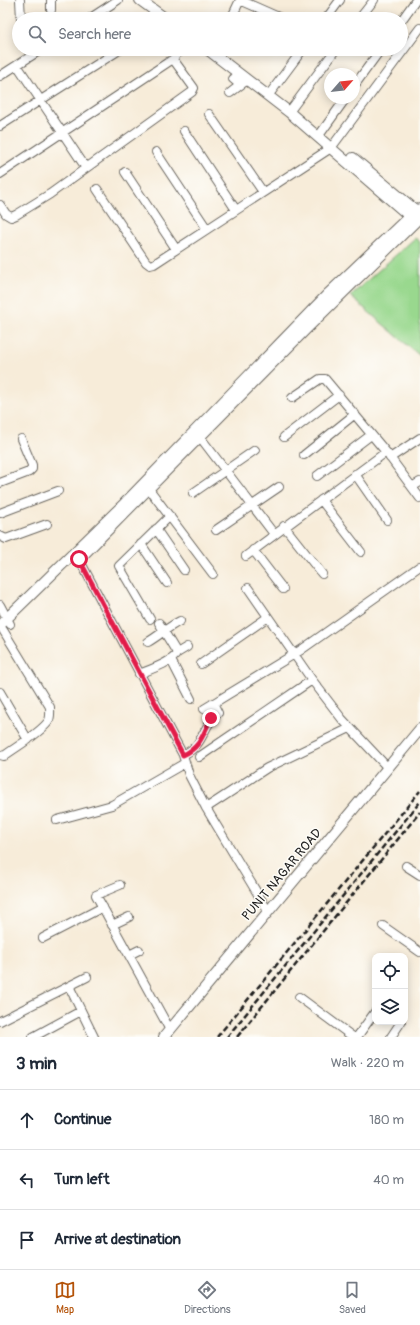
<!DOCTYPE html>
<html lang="en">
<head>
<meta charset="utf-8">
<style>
	:root { --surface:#fff; --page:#f6f6f7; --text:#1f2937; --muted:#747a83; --line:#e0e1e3; --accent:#b45309 }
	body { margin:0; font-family:Pangolin,sans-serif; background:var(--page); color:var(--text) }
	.controls { position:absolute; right:12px; bottom:12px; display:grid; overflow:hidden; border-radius:8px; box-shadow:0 2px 10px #0003 }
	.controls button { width:36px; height:36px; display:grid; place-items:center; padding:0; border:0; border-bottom:1px solid var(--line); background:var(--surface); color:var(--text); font:20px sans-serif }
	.compass { position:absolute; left:324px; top:68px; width:36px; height:36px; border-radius:50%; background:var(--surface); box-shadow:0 2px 10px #0003; rotate:62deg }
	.stop { position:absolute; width:12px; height:12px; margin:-9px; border:3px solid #e11d48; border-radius:50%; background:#fff }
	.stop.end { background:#e11d48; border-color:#fff; box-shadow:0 1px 4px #0008 }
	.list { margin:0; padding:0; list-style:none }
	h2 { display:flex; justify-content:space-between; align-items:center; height:52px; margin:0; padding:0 16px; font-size:17px }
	h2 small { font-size:13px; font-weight:400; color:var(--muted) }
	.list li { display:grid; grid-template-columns:26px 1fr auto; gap:12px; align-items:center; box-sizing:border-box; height:60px; padding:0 16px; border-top:1px solid var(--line) }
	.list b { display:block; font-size:15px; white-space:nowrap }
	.list em { font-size:13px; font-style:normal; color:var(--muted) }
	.icon { flex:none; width:22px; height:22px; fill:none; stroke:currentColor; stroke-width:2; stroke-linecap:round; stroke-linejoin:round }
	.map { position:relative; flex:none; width:420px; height:1037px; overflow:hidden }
	.search { position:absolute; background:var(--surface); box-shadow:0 2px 10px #0003; left:12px; right:12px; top:12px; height:44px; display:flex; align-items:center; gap:10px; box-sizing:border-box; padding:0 14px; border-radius:22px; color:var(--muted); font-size:15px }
	.sheet { height:232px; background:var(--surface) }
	nav { display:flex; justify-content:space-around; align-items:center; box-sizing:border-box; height:56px; border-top:1px solid var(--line); background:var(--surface); font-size:11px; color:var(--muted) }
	nav a { display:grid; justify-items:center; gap:2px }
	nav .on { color:var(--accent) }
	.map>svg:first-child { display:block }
</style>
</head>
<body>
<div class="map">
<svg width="420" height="1037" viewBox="0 0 420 1037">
	<rect width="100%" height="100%" fill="#fdfcf7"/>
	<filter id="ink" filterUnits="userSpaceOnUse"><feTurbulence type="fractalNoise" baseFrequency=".025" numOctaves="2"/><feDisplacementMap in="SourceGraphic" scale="8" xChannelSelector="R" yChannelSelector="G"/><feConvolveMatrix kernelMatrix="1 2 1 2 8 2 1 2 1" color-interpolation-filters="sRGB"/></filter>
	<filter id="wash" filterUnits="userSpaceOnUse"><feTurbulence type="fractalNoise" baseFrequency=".012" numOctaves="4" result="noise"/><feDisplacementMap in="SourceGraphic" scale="16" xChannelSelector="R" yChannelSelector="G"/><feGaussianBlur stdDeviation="0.9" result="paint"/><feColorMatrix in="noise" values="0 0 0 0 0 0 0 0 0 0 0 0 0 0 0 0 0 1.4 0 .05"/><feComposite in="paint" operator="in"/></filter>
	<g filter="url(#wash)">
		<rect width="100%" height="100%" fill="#f7ecd9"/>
		<path fill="#99d88e" stroke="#5a7a55" d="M415 238 420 242V356L350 296Z"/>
	</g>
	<g filter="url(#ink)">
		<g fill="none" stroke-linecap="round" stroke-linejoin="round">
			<g stroke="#69655e" stroke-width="10">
				<path id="minor" d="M20 0 21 19
					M51 0V10
					M240 0 283 19
					M89 19 118 0
					M231 19 240 0
					M326 19 340 0
					M359 19 374 0
					M401 21 416 0
					M17 65 86 168
					M0 76 42 49
					M233 79 240 85
					M354 86 381 49
					M230 93 247 80
					M268 96 303 49
					M289 112 336 49
					M209 114 263 192
					M0 126 121 49
					M184 131 236 210
					M318 137 346 98
					M156 152 207 229
					M125 172 176 249
					M0 174 173 59 181 49
					M97 189 146 262 150 265 154 264 331 148 420 28
					M0 205 6 214 11 217 16 215 50 194 192 92 194 88 173 59
					M292 398 320 379H325L386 452 420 498
					M200 437 274 534
					M284 437 339 395
					M304 455 355 414
					M390 458 420 438
					M355 474 387 520
					M317 476 371 435
					M0 483 29 472 32 469V465L21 439
					M412 487 420 482
					M149 489 213 574
					M193 493 255 450
					M321 500 361 552
					M0 513 58 491
					M284 526 322 574
					M156 529 184 570
					M216 530 279 487
					M0 536 6 539 47 524
					M141 544 167 583
					M253 550 283 589
					M75 554 79 559 183 755 189 775 206 808 268 911
					M246 556 386 452
					M248 588 312 680 342 719 388 768
					M0 605 10 624
					M150 619 119 566 170 516
					M148 642C160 635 168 627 180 621
					M177 653 187 647
					M171 660 191 699
					M201 664 268 617
					M139 674C149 670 173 662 177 653L159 623
					M0 692 28 740
					M204 709 301 650 420 566
					M0 755 4 756C16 747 39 734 48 722 51 718 50 712 50 707L3 630
					M183 755C206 744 201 727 218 713L213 703
					M199 757 312 680
					M206 808 267 768 350 728
					M57 820 112 805 185 763
					M406 866 420 875
					M120 885 96 895 170 1030
					M112 925 129 917
					M383 926 420 952
					M43 938 103 907
					M129 955 139 950
					M69 986 94 1037
					M299 997 353 1037
					M0 1021 87 977
					M33 1037 81 1011
					M357 1037 375 1012
					M391 1037 401 1022"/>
			</g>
			<g stroke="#69655e" stroke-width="12">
				<path id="tertiary" d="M140 0 166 19
					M207 49 289 112 414 220
					M353 158 420 214
					M80 558 306 329 420 217
					M0 625 124 504 329 293 416 210 420 209
					M164 1037 420 729"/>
			</g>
			<use href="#minor" stroke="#fff" stroke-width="8"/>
			<use href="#tertiary" stroke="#fff" stroke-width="10"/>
			<path stroke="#1c1c1c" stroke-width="2.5" stroke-dasharray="6 3" stroke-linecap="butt" d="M217 1037 420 791
				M227 1037 420 802
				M237 1037 420 812"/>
		</g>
	</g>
	<g fill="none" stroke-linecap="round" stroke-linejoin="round" filter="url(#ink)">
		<path stroke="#e11d48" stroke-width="5" d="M79 559 183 755C201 747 203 734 211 718"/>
	</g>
	<g text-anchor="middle" stroke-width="3" stroke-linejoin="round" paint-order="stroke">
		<g font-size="13" fill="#1c1c1c" stroke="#fdfcf7">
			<text transform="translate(281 874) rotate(-50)" y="5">PUNIT NAGAR ROAD</text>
		</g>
	</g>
</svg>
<div class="controls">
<button><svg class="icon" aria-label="locate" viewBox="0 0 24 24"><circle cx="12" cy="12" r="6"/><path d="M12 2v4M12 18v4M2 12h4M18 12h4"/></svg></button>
<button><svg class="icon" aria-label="layers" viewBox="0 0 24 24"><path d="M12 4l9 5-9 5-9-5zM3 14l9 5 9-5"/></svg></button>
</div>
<svg class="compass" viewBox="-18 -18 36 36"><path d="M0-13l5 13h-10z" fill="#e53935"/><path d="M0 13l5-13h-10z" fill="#747a83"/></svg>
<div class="stop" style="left:79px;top:559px"></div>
<div class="stop end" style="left:211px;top:718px"></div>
<div class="search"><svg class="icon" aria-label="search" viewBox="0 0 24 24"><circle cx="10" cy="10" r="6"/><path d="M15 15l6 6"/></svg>Search here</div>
</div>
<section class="sheet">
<h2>3 min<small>Walk · 220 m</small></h2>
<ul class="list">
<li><svg class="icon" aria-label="ahead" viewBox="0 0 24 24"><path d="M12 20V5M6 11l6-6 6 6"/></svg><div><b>Continue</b></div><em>180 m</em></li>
<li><svg class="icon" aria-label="left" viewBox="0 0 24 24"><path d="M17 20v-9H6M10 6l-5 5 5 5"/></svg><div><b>Turn left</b></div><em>40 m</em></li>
<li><svg class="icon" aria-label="arrive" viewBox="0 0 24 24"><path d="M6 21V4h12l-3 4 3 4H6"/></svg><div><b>Arrive at destination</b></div></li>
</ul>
</section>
<nav>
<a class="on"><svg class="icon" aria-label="map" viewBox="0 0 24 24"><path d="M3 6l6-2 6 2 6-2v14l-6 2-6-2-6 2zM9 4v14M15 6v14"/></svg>Map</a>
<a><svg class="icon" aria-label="directions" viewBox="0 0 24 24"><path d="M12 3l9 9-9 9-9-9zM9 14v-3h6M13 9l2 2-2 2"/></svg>Directions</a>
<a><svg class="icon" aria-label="saved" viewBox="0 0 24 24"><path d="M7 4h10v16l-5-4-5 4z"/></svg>Saved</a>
</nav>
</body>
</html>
